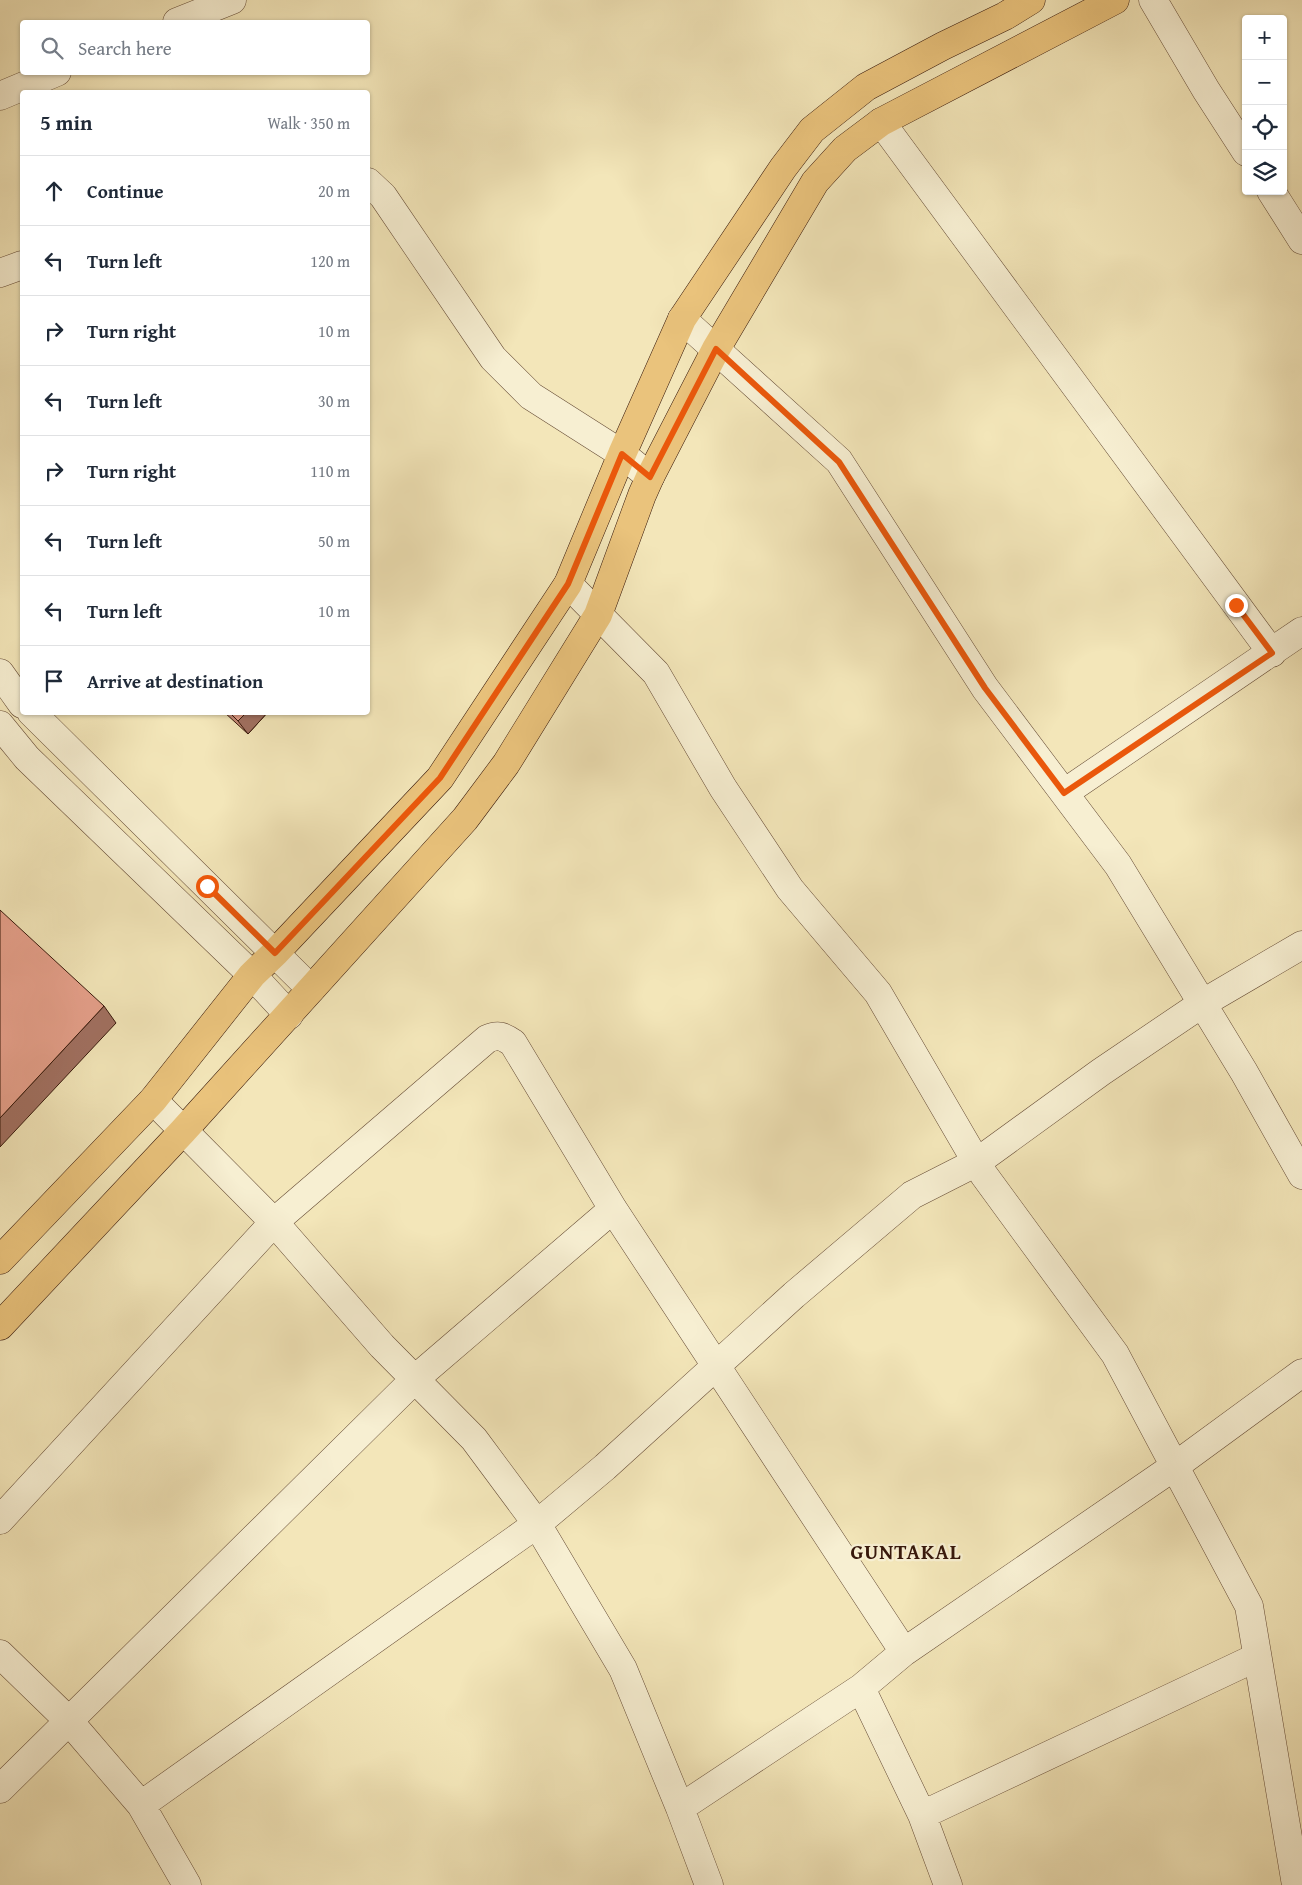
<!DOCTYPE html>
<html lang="en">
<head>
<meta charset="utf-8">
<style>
	:root { --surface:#fff; --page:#f2f2f3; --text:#1f2937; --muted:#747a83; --line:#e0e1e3 }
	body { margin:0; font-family:"Gentium Book Plus",serif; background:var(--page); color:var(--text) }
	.controls { position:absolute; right:15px; top:15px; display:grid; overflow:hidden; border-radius:5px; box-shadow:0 1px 4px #0004 }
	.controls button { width:45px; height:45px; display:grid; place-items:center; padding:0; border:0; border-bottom:1px solid var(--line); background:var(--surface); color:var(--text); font:25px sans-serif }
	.stop { position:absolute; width:15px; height:15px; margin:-11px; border:4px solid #ea580c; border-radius:50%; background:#fff }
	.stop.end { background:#ea580c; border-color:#fff; box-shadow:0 1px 5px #0008 }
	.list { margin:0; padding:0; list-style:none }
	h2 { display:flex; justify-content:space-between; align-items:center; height:65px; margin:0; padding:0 20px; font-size:21px }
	h2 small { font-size:16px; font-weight:400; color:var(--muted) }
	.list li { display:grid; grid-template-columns:32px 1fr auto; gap:15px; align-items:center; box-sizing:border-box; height:70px; padding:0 20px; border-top:1px solid var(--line) }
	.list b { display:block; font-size:19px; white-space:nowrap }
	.list em { font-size:16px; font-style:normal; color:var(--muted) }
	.icon { flex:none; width:28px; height:28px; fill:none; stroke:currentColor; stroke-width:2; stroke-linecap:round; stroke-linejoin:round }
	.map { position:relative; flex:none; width:1302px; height:1885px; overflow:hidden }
	.search { position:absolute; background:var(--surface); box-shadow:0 1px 4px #0004; left:20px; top:20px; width:350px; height:55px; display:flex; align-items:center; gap:12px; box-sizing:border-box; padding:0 18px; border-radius:5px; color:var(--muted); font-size:19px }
	.panel { position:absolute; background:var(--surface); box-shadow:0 1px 4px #0004; left:20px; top:90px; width:350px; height:625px; border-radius:5px }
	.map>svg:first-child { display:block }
</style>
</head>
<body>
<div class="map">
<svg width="1302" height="1885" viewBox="0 0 1302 1885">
	<rect width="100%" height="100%" fill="#f3e6b9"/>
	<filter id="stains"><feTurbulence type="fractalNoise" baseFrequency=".004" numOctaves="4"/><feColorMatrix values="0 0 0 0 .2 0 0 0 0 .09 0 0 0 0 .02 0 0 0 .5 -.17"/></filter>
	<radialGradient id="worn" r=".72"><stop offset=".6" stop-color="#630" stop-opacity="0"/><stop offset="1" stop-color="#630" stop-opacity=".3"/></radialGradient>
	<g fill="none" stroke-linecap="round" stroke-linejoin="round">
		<g stroke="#664c36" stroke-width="29">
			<path id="minor" d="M1153 0 1206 90 1246 152
				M177 22 232 0
				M0 96 57 72
				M881 122 1272 653
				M368 182 383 196 493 358 531 396 622 454 650 477
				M1271 191 1302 240
				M0 273 22 265
				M682 319 839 461 985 688 1118 865 1244 1072 1302 1175
				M568 584 656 673 723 788 790 889 878 993 984 1175 1115 1354 1249 1606 1296 1885
				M0 673 22 704
				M31 712 311 989
				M0 725 27 758 252 975 289 1015
				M1064 793 1302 631
				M153 1100 274 1222 382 1346 474 1439 537 1524 623 1669 680 1808 709 1885
				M0 1520 274 1222 487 1039C498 1034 503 1036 513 1043L613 1209 904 1652
				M0 1654 69 1721 141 1805 187 1885
				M861 1688 922 1815 948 1885
				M0 1789 415 1379 613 1209
				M141 1805 537 1524 605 1467 794 1295 912 1195 977 1162 1101 1072 1203 1003 1302 945
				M680 1808 861 1688 904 1652 1175 1466 1302 1373
				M922 1815 1257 1657"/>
		</g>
		<g stroke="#37180b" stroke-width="29">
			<path id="major" d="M0 1260 153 1100 252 975 275 953 440 778 568 584 622 454 682 319 783 168 812 130 866 87 943 46 1005 16 1031 0
				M0 1326 183 1131 465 819 506 764 598 615 642 495 650 477 716 349 815 182 845 149 881 122 1115 0"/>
		</g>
		<use href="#minor" stroke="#f7efd2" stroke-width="28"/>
		<use href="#major" stroke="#eac37c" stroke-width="28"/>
	</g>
	<path fill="#c68a78" stroke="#37180b" d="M224 712H268L248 734Z"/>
	<path fill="#a17061" stroke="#37180b" d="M247 712H268L248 734 238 721Z
		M104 1006 116 1023 0 1147V1118Z"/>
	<path fill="#e6a08b" stroke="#37180b" d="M229 712H247L238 721Z
		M0 910 104 1006 0 1118Z"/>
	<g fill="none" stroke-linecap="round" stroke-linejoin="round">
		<path stroke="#ea580c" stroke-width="6" d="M207 886 275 953 440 778 568 584 622 454 650 477 716 349 839 462 985 688 1064 793 1272 653 1236 605"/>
	</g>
	<g text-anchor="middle" stroke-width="4.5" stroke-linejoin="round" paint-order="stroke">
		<g font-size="21" font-weight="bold" letter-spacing="1" fill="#37180b" stroke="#f7efd2">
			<text x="906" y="1559">GUNTAKAL</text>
		</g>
	</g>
	<rect width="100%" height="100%" filter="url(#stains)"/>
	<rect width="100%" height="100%" fill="url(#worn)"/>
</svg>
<div class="controls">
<button>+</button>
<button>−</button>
<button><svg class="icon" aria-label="locate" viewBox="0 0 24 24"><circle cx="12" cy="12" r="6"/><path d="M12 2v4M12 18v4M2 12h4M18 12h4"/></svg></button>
<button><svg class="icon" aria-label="layers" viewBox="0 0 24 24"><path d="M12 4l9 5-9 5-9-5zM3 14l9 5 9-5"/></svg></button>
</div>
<div class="stop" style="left:207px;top:886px"></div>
<div class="stop end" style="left:1236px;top:605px"></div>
<div class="search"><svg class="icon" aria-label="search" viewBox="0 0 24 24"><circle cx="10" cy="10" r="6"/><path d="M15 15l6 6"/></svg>Search here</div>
<section class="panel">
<h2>5 min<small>Walk · 350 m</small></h2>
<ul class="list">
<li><svg class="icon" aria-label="ahead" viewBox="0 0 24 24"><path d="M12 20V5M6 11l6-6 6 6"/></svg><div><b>Continue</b></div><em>20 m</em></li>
<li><svg class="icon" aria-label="left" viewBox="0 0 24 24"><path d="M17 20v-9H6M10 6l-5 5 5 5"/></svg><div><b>Turn left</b></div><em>120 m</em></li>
<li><svg class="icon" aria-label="right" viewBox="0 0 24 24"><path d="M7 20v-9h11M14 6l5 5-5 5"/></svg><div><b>Turn right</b></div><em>10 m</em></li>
<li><svg class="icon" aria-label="left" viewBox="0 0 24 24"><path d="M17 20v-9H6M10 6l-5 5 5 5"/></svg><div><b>Turn left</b></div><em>30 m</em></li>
<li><svg class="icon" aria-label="right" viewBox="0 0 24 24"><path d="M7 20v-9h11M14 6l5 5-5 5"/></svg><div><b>Turn right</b></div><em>110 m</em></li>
<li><svg class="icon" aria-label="left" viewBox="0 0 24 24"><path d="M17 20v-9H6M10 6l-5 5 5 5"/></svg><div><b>Turn left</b></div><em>50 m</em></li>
<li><svg class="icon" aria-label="left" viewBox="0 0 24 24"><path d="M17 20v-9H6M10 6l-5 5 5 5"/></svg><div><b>Turn left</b></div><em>10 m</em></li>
<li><svg class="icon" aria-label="arrive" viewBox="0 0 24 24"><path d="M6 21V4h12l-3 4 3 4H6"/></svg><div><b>Arrive at destination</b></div></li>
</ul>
</section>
</div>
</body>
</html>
